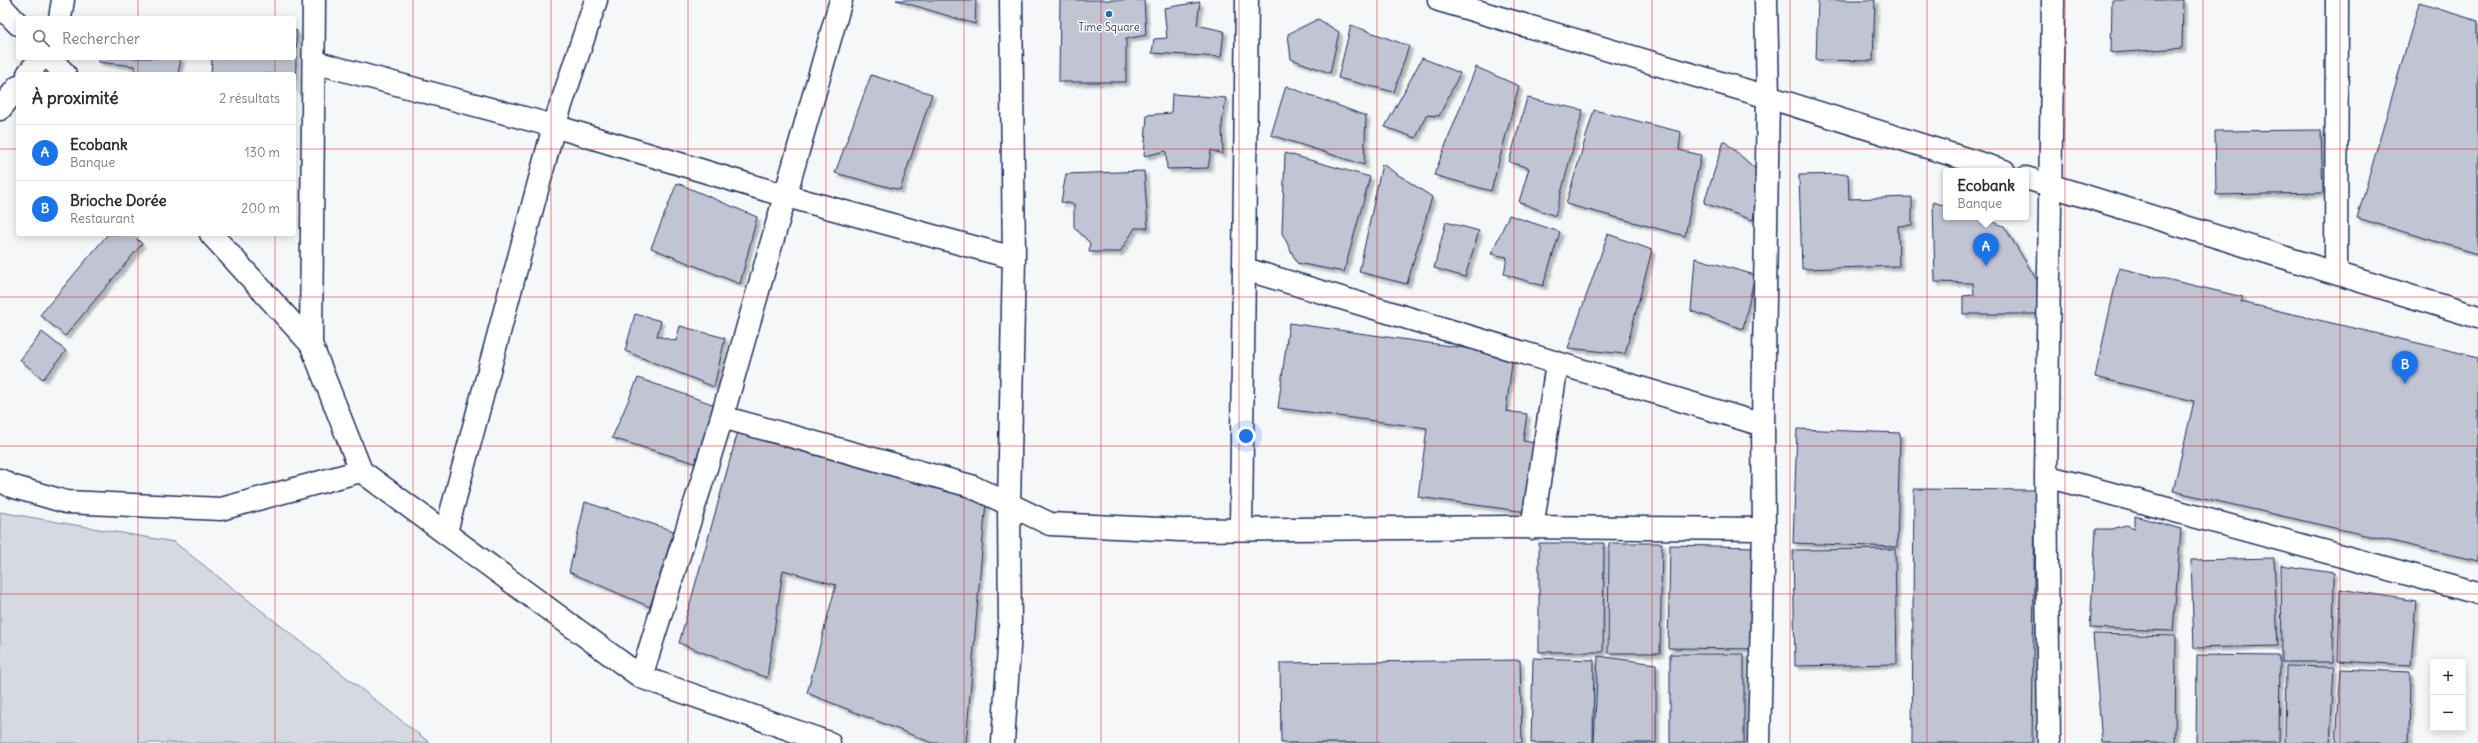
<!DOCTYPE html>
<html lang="fr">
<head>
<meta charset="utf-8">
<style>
	:root { --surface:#fff; --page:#f2f2f3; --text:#2b2b33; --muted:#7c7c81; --line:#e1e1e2; --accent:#1a73e8 }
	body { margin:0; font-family:Delius,sans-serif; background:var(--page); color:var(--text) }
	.controls { position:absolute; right:12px; bottom:12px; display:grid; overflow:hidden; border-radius:4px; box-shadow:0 2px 10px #0003 }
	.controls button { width:36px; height:36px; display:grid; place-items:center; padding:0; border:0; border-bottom:1px solid var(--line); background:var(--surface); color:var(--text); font:20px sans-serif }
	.you { position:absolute; left:1246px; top:436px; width:14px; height:14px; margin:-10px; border:3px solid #fff; border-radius:50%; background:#1a73e8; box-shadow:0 0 0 6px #1a73e833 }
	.badge { display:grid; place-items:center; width:26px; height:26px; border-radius:50%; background:var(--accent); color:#fff; font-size:13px; font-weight:700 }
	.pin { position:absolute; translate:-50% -33px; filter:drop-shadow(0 1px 2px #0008) }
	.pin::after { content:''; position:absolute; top:21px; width:14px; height:12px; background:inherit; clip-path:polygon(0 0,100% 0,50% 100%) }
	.popup { position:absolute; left:1943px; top:168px; width:86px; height:52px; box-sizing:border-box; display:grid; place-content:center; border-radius:4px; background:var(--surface); filter:drop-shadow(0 1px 3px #0005); font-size:13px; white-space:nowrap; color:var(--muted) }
	.popup b { font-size:15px; color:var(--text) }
	.popup::after { content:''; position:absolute; left:50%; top:100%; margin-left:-8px; border:8px solid transparent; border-top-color:var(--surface) }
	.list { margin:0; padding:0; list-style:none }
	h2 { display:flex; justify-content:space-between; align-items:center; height:52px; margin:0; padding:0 16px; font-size:17px }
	h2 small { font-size:13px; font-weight:400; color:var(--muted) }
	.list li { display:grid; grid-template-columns:26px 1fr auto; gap:12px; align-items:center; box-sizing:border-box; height:56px; padding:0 16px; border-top:1px solid var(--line) }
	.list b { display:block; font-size:15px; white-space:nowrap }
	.list p { margin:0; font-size:13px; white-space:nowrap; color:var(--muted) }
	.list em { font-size:13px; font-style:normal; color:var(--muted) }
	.icon { flex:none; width:22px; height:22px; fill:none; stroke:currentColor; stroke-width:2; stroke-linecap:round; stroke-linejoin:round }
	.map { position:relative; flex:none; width:2478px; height:743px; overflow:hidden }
	.search { position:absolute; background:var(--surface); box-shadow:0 2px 10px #0003; left:16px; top:16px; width:280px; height:44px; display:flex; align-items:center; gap:10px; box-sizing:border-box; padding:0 14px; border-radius:4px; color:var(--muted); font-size:15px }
	.panel { position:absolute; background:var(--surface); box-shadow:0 2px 10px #0003; left:16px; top:72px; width:280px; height:164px; border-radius:4px }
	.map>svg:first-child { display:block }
</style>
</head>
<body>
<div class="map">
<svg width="2478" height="743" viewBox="0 0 2478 743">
	<defs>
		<filter id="shadow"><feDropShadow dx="3.5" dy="3.5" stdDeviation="1" flood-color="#0004"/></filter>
	</defs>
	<rect width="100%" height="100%" fill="#f6f7f9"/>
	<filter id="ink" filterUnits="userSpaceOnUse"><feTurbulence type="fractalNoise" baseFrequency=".025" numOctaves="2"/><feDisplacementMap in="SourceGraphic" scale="8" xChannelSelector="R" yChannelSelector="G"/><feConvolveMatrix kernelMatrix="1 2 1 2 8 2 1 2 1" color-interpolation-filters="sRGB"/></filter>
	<g filter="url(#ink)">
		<path fill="#d6d9e2" stroke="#7884a0" d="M0 512 174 542 430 743H0Z"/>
		<path fill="#c0c4d3" stroke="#1b2f5e" filter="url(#shadow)" d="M896 0H976L975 24Z
			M1060 0H1144L1146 35 1126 39V82H1059Z
			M1818 0H1875L1873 61 1816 60Z
			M2112 0H2183L2182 48 2111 53Z
			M1200 2 1197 25 1224 31 1221 57 1152 53 1154 39 1167 38 1164 8Z
			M2419 3 2478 21V254L2357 218Z
			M1318 19 1339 32 1330 73 1291 59 1288 34Z
			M1351 25 1409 46 1394 92 1338 78Z
			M294 30 297 31 295 91 294 74H211L212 58H294Z
			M99 58H181L178 74H135L134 66 98 62Z
			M1422 58 1460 73 1439 116 1426 115 1416 138 1385 127Z
			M1476 67 1519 86 1491 191 1434 175Z
			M871 75 932 94 900 190 835 173Z
			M1286 86 1366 116 1364 165 1271 135Z
			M1172 94 1226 98 1222 123 1223 154 1211 150 1208 168 1167 169 1166 151 1144 156 1147 115 1171 113Z
			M1527 98 1583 110 1555 216 1519 202 1529 168 1509 162Z
			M1594 110 1681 132 1679 150 1701 155 1685 236 1566 204Z
			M2321 130 2323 193 2216 195 2215 131Z
			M1724 141 1760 173 1753 220 1704 203Z
			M1285 153 1370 177 1344 272 1297 263 1282 233Z
			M1382 164 1432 197 1407 284 1359 272Z
			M1144 171 1148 228H1135L1120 252H1089L1090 243 1074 227V204L1061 202 1066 174Z
			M1848 174 1849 199 1912 197V225L1898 226 1899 266 1802 269 1799 175Z
			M677 183 757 217 740 284 651 248Z
			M1933 202 1946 206V217H1978L2004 226 2041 287 2040 314H1963V296L1974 295 1973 283 1935 282Z
			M1509 215 1560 232 1543 286 1504 274 1507 257 1491 254Z
			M1446 222 1479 231 1465 277 1434 268Z
			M108 234H132L142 244 65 336 40 315Z
			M1608 234 1652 250 1625 354 1568 348Z
			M1695 258 1755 275 1743 329 1691 311Z
			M2119 268 2243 297 2241 302 2478 357V561L2173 491 2194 401 2095 377Z
			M635 314 661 321 657 336 676 341 680 326 725 338 714 387 625 351Z
			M1289 323 1513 355 1506 411 1527 414 1523 441 1536 443 1527 512 1418 497 1427 428 1278 408Z
			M42 332 66 351 43 379 20 360Z
			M638 378 715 405 695 463 612 438Z
			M1797 429 1900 433 1897 547 1793 543Z
			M738 431 986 501 966 743H932L807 693 836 585 783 570 767 678 679 643Z
			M1914 489 2035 490 2032 743H1912Z
			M585 502 674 531 650 607 569 572Z
			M2135 516 2181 529 2173 631 2090 628 2096 529H2112L2126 525 2135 528Z
			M1539 543H1604L1603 652H1539Z
			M1609 543H1662L1660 653H1608Z
			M1670 545 1758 547 1757 649 1668 648Z
			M1895 549 1897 664 1795 666 1793 550Z
			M2274 558 2278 646 2194 648 2191 560Z
			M2281 565 2334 573 2333 662H2282Z
			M2340 589 2416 601 2411 665 2338 661Z
			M2093 634 2176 636 2175 743H2102Z
			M1670 654H1744V743H1670Z
			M2197 655 2280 656 2279 743H2196Z
			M1598 656 1656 664V743H1594Z
			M1533 658 1594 660 1593 743H1531Z
			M1520 660 1522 743H1281L1280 663Z
			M2286 666 2334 667 2330 743H2285Z
			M2341 669 2410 672 2409 743H2336Z"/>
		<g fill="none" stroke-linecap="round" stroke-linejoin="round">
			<g stroke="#1b2f5e" stroke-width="25">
				<path id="street" d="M314 0 311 344 361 471 641 677 829 743
					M0 5 18 24
					M60 18 63 0
					M50 58 65 74
					M314 62 554 126 786 196 1014 258
					M28 74 41 58
					M0 109 18 87
					M211 234 311 344
					M1245 269 1763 425
					M2336 272 2337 0
					M722 417 971 486 1050 524 1181 530 1512 527 1764 529
					M2046 476 2478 593
					M0 480 11 486 66 502 221 509 361 471
					M1532 528 1557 364
					M1241 529 1247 0
					M446 532 554 126 596 0
					M641 677 722 417 841 0
					M1003 743 1010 631 1009 505 1014 258 1011 0
					M1759 743 1764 529 1763 425 1768 97 1766 0
					M2049 743 2046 476 2053 0"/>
			</g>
			<g stroke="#1b2f5e" stroke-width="25">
				<path id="secondary" d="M1439 0 1768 97 2004 171
					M2026 178 2478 317"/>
			</g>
			<use href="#street" stroke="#fff" stroke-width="22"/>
			<use href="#secondary" stroke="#fff" stroke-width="22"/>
		</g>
	</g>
	<path fill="none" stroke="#d62828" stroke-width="1" stroke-opacity="0.55" d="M138 0V18M275 0V18M413 0V743M551 0V743M688 0V743M826 0V743M964 0V743M1101 0V743M1239 0V743M1377 0V743M1514 0V743M1652 0V743M1790 0V743M1927 0V743M2065 0V743M2203 0V743M2340 0V743M138 58V74M275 58V74M0 149H18M294 149H2478M138 234V743M275 234V743M0 297H2478M0 446H2478M0 594H2478"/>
	<circle fill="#1f6fb2" stroke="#fff" stroke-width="1.5" cx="1109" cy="14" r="4"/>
	<g text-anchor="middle" stroke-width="3" stroke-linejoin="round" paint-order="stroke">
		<g font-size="11" fill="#1b2f5e" stroke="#fff">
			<text x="1109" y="31">Time Square</text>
		</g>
	</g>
</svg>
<div class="controls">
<button>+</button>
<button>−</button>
</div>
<div class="you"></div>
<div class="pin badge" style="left:1986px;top:266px">A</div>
<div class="popup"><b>Ecobank</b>Banque</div>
<div class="pin badge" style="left:2405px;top:384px">B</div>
<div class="search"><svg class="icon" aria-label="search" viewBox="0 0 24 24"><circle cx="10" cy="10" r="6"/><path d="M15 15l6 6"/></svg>Rechercher</div>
<section class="panel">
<h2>À proximité<small>2 résultats</small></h2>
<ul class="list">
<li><span class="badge">A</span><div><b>Ecobank</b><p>Banque</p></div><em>130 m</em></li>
<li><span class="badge">B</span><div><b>Brioche Dorée</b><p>Restaurant</p></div><em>200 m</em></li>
</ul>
</section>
</div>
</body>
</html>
